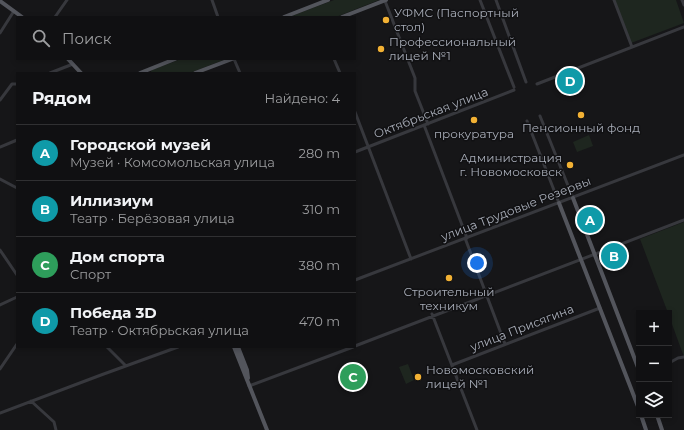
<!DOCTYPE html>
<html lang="ru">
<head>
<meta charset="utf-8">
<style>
	:root { --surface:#101012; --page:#1e1e20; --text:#f1f3f6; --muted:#9c9d9f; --line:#303032; --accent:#2563eb }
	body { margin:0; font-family:Montserrat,sans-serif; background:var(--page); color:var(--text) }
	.controls { position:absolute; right:12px; bottom:12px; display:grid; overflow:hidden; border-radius:0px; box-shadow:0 2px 6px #0003 }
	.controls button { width:36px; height:36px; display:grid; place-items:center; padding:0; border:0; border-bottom:1px solid var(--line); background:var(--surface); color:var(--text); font:20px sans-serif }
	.you { position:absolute; left:477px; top:263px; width:14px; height:14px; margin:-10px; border:3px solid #fff; border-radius:50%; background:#1a73e8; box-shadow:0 0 0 6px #1a73e833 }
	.badge { display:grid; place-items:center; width:26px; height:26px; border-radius:50%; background:var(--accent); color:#fff; font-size:13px; font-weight:700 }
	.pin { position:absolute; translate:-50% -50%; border:2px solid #fff; box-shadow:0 1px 4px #0006 }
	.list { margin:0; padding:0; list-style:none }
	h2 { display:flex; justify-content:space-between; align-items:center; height:52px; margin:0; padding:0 16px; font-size:17px }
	h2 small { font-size:13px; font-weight:400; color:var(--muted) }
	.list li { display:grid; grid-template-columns:26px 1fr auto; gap:12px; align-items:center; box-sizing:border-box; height:56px; padding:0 16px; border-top:1px solid var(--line) }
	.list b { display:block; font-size:15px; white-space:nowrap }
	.list p { margin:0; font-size:13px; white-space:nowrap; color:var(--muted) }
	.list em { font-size:13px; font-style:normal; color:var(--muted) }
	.icon { flex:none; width:22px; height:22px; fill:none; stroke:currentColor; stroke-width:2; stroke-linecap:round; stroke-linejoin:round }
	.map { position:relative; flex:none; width:684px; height:430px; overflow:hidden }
	.search { position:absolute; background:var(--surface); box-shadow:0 2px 6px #0003; left:16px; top:16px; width:340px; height:44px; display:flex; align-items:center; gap:10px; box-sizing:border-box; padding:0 14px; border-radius:0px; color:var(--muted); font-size:15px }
	.panel { position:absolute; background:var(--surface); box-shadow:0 2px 6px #0003; left:16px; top:72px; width:340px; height:276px; border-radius:0px }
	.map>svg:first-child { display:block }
</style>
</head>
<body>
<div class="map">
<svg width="684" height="430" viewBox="0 0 684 430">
	<rect width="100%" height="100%" fill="#161618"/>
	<path fill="#1e261f" d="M334 0H379L336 17H289Z
		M615 0H676L684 23 631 43Z
		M181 59H226L190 73H150L152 70Z
		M589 135 593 146 577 152 573 142Z
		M684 222V357L669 316V313H668L640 239Z
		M408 364 414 380 406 384 399 367Z"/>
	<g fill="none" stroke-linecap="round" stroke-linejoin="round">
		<path stroke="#37383d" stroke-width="3" d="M212 0 218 17
			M480 0 514 87
			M496 0 526 82
			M614 0 632 47
			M682 0 684 5
			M385 1 415 78V91L428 124
			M55 17 67 0
			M0 33 14 11
			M234 59 240 73
			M334 59 340 73
			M50 73 73 64
			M537 84 684 27
			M0 100 12 84H17
			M355 112 411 259
			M540 116 573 198
			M527 121 559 203
			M424 125 467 238
			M0 147 17 140
			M355 152 514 90
			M0 179 17 188
			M465 238 505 344
			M0 250 17 275
			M355 280 684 155
			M0 305 17 297
			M432 314 477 430
			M355 346 684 220
			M107 347 126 366
			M669 363 678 358 684 357
			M452 365 600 308
			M0 369 17 344
			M249 386 353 347
			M31 401 54 422 56 430
			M0 413 101 375 178 347"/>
		<path stroke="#53555c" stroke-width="4" d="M0 1 22 17
			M284 17 328 0
			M342 17 386 0
			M68 59 81 73
			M140 73 175 59
			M195 73 232 59
			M573 198 639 370
			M559 203 639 409
			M234 347 267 430
			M238 347 247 370 248 378
			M641 415 646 430
			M657 415 662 430"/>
	</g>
	<g fill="#f2b134" stroke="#111113" stroke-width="1.5">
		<circle cx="386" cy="20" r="4"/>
		<circle cx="381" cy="49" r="4"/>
		<circle cx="581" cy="115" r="4"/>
		<circle cx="474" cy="120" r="4"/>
		<circle cx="570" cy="165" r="4"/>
		<circle cx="449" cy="278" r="4"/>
		<circle cx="418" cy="377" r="4"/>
	</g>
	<g text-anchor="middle" stroke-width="3" stroke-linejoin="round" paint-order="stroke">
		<g font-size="12" fill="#a8adb8" stroke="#111113" text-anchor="start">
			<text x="394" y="17">УФМС (Паспортный<tspan x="394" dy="14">стол)</tspan></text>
			<text x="389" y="46">Профессиональный<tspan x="389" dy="14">лицей №1</tspan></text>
			<text x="581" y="132" text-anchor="middle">Пенсионный фонд</text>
			<text x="474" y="138" text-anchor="middle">прокуратура</text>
			<text x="562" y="162" text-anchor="end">Администрация<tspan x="562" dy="14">г. Новомосковск</tspan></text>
			<text x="449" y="296" text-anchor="middle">Строительный<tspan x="449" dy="14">техникум</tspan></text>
			<text x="426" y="374">Новомосковский<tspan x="426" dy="14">лицей №1</tspan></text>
		</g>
		<g font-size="12" fill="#a8adb8" stroke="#111113">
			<text transform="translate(431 113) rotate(-21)" y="4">Октябрьская улица</text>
			<text transform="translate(516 209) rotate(-21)" y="4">улица Трудовые Резервы</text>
			<text transform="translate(522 328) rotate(-21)" y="4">улица Присягина</text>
		</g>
	</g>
</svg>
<div class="controls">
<button>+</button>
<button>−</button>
<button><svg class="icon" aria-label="layers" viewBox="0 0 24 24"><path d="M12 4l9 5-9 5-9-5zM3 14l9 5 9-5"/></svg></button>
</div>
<div class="you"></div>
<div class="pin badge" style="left:590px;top:220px;background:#0f9aa8">A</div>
<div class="pin badge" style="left:614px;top:256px;background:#0f9aa8">B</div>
<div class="pin badge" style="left:353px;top:377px;background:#2e9e5b">C</div>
<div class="pin badge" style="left:570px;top:81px;background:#0f9aa8">D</div>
<div class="search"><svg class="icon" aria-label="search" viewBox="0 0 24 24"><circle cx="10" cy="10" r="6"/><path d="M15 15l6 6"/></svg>Поиск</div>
<section class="panel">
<h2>Рядом<small>Найдено: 4</small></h2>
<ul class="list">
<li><span class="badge" style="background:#0f9aa8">A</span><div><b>Городской музей</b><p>Музей · Комсомольская улица</p></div><em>280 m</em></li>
<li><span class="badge" style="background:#0f9aa8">B</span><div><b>Иллизиум</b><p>Театр · Берёзовая улица</p></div><em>310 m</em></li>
<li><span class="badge" style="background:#2e9e5b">C</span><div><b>Дом спорта</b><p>Спорт</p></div><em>380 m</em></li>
<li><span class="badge" style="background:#0f9aa8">D</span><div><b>Победа 3D</b><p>Театр · Октябрьская улица</p></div><em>470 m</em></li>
</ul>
</section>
</div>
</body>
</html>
